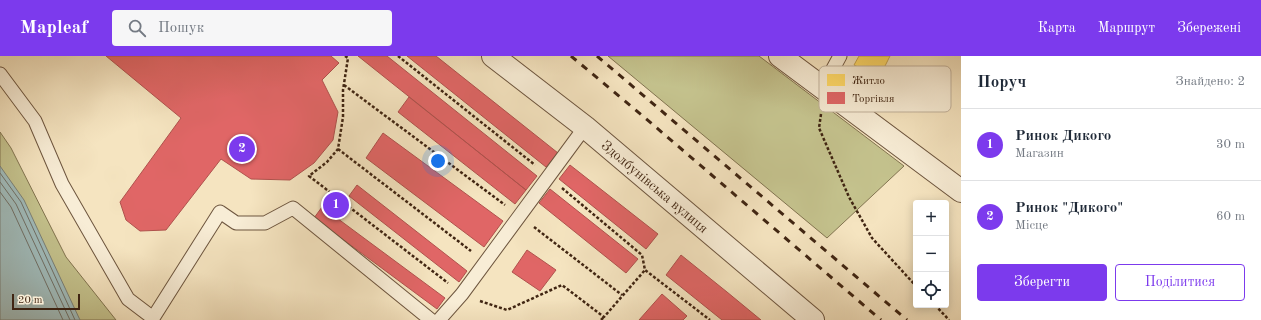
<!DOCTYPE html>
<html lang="uk">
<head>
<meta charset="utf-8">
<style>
	:root { --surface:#fff; --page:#f6f6f7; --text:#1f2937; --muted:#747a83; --line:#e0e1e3; --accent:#7c3aed }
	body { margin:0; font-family:"Old Standard TT",serif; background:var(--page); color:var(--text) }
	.controls { position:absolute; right:12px; bottom:12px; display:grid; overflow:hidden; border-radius:4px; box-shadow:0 2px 10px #0003 }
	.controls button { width:36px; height:36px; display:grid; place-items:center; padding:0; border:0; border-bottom:1px solid var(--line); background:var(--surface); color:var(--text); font:20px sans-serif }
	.scale { position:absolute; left:12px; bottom:10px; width:68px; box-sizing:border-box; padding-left:4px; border:2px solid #402512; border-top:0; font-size:11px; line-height:14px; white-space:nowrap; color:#402512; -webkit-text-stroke:3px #f8edd6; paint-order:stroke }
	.you { position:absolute; left:438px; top:105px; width:14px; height:14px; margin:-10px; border:3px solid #fff; border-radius:50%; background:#1a73e8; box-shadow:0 0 0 6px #1a73e833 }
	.badge { display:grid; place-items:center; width:26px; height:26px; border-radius:50%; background:var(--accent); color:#fff; font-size:13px; font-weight:700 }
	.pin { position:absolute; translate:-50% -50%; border:2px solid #fff; box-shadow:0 1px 4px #0006 }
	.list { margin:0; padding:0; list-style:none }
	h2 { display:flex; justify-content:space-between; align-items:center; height:52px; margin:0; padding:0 16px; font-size:17px }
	h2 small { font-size:13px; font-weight:400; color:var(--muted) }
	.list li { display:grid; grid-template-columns:26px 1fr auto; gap:12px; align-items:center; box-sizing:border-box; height:72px; padding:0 16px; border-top:1px solid var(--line) }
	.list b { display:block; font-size:15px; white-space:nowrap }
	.list p { margin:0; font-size:13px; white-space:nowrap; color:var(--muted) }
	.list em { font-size:13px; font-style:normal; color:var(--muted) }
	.actions { display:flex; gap:8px; padding:12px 16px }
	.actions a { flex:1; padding:9px 0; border:1px solid var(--accent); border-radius:4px; text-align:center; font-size:14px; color:var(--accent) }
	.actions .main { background:var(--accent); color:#fff }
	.icon { flex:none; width:22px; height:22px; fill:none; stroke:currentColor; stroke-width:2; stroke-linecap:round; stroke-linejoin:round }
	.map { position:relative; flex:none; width:961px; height:264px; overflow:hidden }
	header { display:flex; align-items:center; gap:24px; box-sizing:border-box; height:56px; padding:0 20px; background:var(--accent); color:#fff }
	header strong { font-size:19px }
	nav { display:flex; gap:22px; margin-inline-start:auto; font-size:14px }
	.search { width:280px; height:36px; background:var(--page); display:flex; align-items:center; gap:10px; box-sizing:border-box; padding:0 14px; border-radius:4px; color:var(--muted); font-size:15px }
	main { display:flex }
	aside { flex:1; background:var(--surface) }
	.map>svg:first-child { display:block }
</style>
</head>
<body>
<header>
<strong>Mapleaf</strong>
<div class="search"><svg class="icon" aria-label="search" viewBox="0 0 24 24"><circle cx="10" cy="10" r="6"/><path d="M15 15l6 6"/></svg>Пошук</div>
<nav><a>Карта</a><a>Маршрут</a><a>Збережені</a></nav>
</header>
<main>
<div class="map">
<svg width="961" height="264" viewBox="0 0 961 264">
	<rect width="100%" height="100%" fill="#f5e4c0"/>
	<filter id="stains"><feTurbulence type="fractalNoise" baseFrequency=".005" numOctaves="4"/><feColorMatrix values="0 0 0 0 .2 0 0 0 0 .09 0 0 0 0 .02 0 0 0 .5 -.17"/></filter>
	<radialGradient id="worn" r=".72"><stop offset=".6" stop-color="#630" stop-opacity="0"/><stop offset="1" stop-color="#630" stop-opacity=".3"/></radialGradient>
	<path fill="#c4c28d" stroke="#827450" d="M608 0H759L904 110 827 182Z
		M0 76 11 92 66 201 116 264H0Z"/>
	<path fill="#a0bcbc" stroke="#7a8078" d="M0 110 24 144 80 264H0Z"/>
	<path fill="#ffd966" stroke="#c6a34d" d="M859 0H890L879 22 854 9Z"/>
	<path fill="#e06666" stroke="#b0524d" d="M106 0H331L339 7 322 24 338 56 333 84 314 107 290 124 251 123 221 103 166 174 140 175 126 164 120 146 181 62Z
		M358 0H387L537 120 526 134Z
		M407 0H436L558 97 546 111Z
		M409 41 526 134 515 148 398 56Z
		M383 77 503 165 484 191 366 102Z
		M570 109 658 178 646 193 559 123Z
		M357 129 467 215 459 226 349 140Z
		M550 133 638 203 626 217 539 147Z
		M322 151 445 242 437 253 314 162Z
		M527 194 556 214 540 235 512 216Z
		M681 199 727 236 761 264H722L666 219Z
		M662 238 687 260 683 264H639Z"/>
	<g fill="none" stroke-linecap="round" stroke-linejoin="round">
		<path stroke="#707067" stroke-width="1" d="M0 117 21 146 75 264
			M0 126 16 148 70 264
			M0 136 11 151 63 264"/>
		<g stroke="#6d553e" stroke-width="15">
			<path id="lane" d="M0 18 35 65 62 128 128 243 153 262 152 264
				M823 31 840 0
				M153 262 220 156 236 167H265L293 152 431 264
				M439 264 462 238 585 71"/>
		</g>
		<g stroke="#6d553e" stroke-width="24">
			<g id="street">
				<path id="s1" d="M493 0 585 71 813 264"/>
				<path d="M780 0 961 135"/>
			</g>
		</g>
		<path stroke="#402512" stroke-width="2.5" stroke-dasharray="3 2" stroke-linecap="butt" d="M345 0 348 2 343 34V61L338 93 327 106 309 120 448 227
			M398 0 535 109
			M344 29 505 149
			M821 58 819 72 849 141 872 182 916 230
			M338 93 471 195
			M562 132 642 199 645 214 710 264
			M534 171 622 239
			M480 245 507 254 562 229 604 261 645 214
			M935 249 949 264
			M601 264 604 261"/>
		<use href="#lane" stroke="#f8edd6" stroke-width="13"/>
		<use href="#street" stroke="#f8edd6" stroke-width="22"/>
		<path stroke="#402512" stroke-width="3" stroke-dasharray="7 7" stroke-linecap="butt" d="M571 0 644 61 881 264
			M597 0 907 264"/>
	</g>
	<g text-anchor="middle" stroke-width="4" stroke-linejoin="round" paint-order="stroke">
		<g font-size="14" fill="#402512" stroke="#f8edd6">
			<text dy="5" stroke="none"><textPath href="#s1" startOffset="208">Здолбунівська вулиця</textPath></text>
		</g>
	</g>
	<rect x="819" y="10" width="132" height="46" rx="6" fill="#f8edd6" stroke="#c1b19b" stroke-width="1"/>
	<rect x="827" y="18" width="18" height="12" fill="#ffd966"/>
	<rect x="827" y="36" width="18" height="12" fill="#e06666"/>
	<g font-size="11" fill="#402512">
		<text x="852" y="28">Житло</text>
		<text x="852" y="46">Торгівля</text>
	</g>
	<rect width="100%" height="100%" filter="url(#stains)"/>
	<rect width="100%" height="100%" fill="url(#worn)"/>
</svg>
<div class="controls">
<button>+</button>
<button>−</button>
<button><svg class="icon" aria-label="locate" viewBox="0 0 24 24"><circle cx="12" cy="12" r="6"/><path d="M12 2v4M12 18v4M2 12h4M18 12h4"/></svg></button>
</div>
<div class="scale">20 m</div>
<div class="you"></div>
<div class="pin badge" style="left:336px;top:149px">1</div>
<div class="pin badge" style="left:242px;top:93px">2</div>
</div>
<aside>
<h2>Поруч<small>Знайдено: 2</small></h2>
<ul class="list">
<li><span class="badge">1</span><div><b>Ринок Дикого</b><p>Магазин</p></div><em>30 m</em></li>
<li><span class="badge">2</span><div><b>Ринок &quot;Дикого&quot;</b><p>Місце</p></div><em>60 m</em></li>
</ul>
<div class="actions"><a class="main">Зберегти</a><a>Поділитися</a></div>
</aside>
</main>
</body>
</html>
